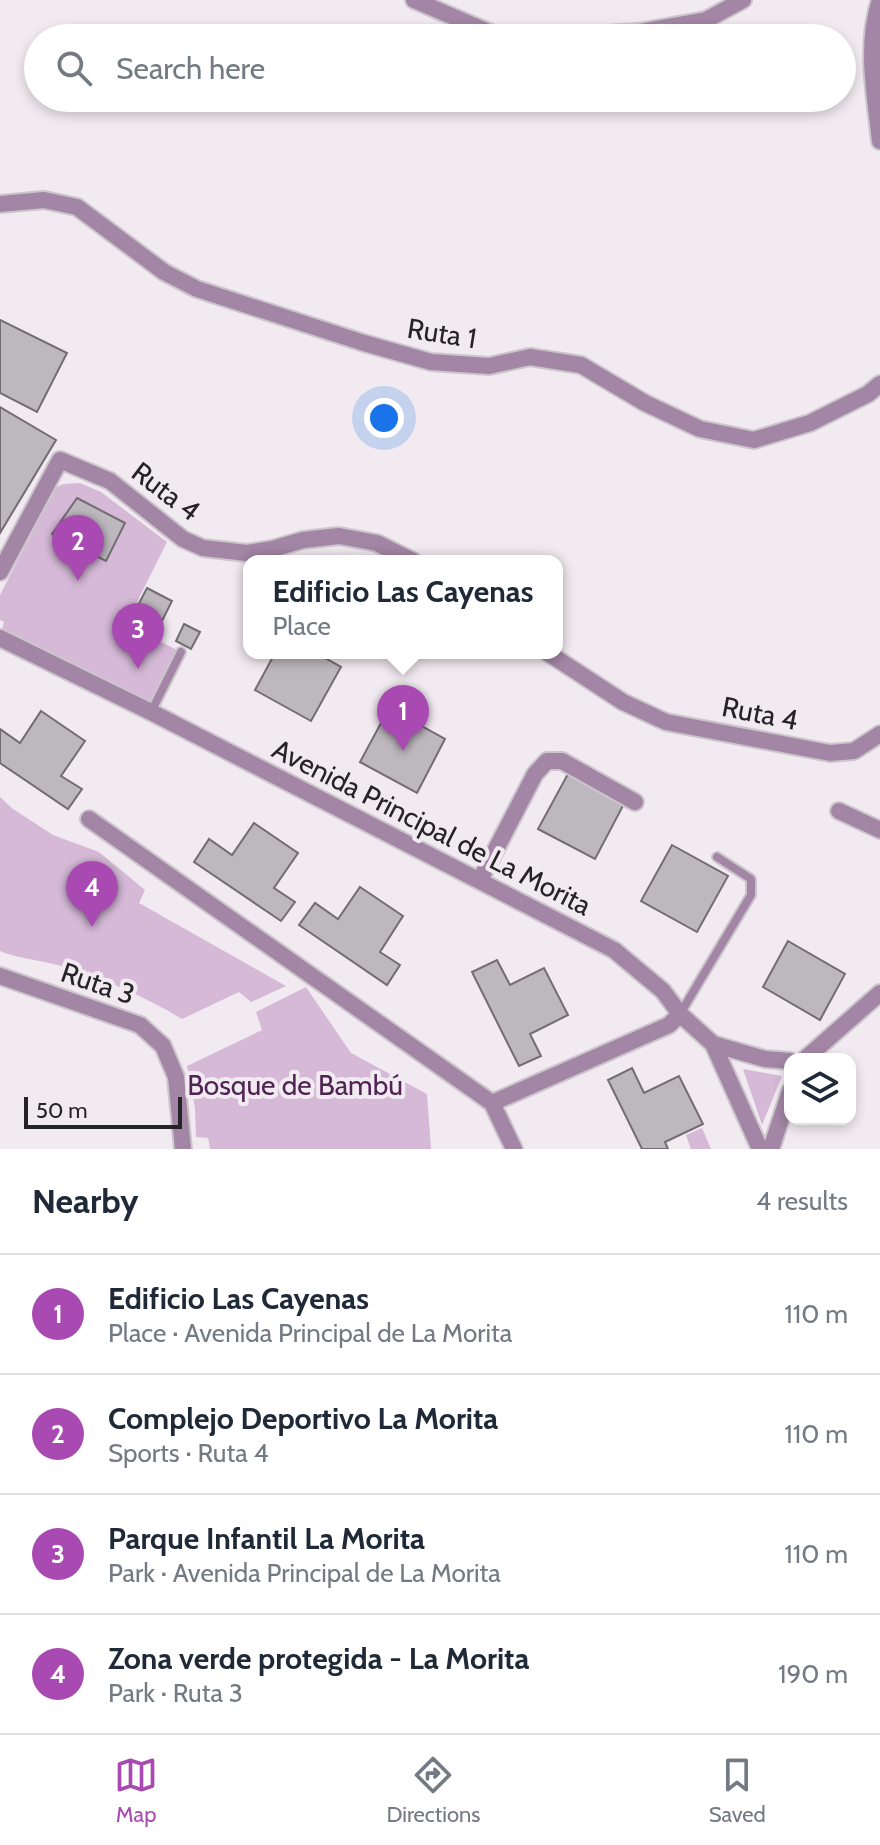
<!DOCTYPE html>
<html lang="en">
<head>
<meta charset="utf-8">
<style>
	:root { --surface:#fff; --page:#f6f6f7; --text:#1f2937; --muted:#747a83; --line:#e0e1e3; --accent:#a94ab2 }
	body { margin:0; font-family:Cabin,sans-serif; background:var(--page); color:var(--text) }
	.controls { position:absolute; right:24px; bottom:24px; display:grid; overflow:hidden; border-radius:16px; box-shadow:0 4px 12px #0003 }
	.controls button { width:72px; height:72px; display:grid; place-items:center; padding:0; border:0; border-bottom:2px solid var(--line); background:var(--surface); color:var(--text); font:40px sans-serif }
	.scale { position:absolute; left:24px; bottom:20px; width:158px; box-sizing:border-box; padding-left:8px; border:4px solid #262326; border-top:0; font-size:22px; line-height:28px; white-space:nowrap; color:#262326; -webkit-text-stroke:6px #f1eaf1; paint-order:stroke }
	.you { position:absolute; left:384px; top:418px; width:28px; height:28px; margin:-20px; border:6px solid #fff; border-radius:50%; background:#1a73e8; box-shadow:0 0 0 12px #1a73e833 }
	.badge { display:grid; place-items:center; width:52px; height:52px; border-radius:50%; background:var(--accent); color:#fff; font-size:26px; font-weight:700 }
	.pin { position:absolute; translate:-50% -66px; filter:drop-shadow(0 2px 4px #0008) }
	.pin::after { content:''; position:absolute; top:42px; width:28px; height:24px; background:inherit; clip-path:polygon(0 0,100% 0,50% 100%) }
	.popup { position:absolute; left:243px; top:555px; width:320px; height:104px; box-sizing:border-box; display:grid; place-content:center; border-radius:16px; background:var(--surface); filter:drop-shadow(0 2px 6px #0005); font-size:26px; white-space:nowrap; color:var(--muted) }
	.popup b { font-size:30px; color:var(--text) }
	.popup::after { content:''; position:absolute; left:50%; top:100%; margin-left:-16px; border:16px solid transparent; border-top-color:var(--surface) }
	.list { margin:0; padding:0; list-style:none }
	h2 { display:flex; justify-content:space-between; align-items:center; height:104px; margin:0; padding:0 32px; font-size:34px }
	h2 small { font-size:26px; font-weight:400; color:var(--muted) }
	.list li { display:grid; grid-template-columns:52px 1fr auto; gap:24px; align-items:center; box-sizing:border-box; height:120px; padding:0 32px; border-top:2px solid var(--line) }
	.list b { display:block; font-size:30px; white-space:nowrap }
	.list p { margin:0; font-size:26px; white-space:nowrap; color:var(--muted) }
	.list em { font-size:26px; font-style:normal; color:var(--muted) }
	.icon { flex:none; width:44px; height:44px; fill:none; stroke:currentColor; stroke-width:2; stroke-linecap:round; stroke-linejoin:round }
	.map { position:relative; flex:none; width:880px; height:1149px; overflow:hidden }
	.search { position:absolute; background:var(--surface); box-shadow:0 4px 12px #0003; left:24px; right:24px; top:24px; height:88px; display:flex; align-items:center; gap:20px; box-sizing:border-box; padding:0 28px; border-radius:44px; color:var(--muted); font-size:30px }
	.sheet { height:584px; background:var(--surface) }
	nav { display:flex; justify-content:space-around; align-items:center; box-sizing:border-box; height:112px; border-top:2px solid var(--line); background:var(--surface); font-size:22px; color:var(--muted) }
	nav a { display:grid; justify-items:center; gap:4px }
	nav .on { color:var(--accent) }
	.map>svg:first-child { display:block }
</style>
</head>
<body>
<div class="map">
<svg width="880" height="1149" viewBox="0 0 880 1149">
	<rect width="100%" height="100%" fill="#f1eaf1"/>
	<path fill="#d5b9d7" d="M80 483 101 492 167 542 126 624 181 652 151 712 0 638 4 622 0 620V595L55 488 63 484Z
		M0 797 13 809 53 835 99 852 145 890 139 903 286 986 251 1002 239 992 182 1019C144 996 104 979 61 966 41 960 20 959 0 951Z
		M306 987 351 1053 427 1094 431 1149H210L208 1138 196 1137 195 1108 187 1066 262 1030 256 1012Z
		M743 1069 782 1076 762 1125Z
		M702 1128 711 1149H691L686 1135Z"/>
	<path fill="#bdb7be" stroke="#736c73" stroke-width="2" d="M0 320 67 353 37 412 0 393Z
		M0 407 56 440 0 533Z
		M77 498 125 523 106 561 52 534Z
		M147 588 172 601 161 623 135 611Z
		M184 624 200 632 191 649 176 641Z
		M275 653H316L341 667 311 721 255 690Z
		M389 708 445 739 417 793 360 762Z
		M41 711 85 741 61 776 82 789 68 809 0 763V729L20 743Z
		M569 772 625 802 595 859 538 829Z
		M254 823 298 853 274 888 295 902 281 921 194 862 209 839 232 855Z
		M672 845 728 876 697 932 641 901Z
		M360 887 403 916 380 952 400 965 387 985 299 925 315 903 338 919Z
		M788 941 845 974 820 1020 763 987Z
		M497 960 510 985 544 968 568 1015 530 1034 541 1056 519 1066 472 972Z
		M632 1068 644 1093 679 1076 703 1124 665 1142 668 1149H642L608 1080Z"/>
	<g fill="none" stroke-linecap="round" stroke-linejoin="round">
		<g stroke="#ccc6cc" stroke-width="12">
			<path id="service" d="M151 712 181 652
				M680 1014 751 895V879L717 857"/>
		</g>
		<g stroke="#ccc6cc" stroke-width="20">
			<path id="minor" d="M414 0 498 36H574L639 32 706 20 743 0
				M880 0C865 44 875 96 880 141
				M0 204 44 200 77 207 164 272 197 289 364 343 431 362 489 366 530 357 581 365 645 403 700 429 754 440 810 423 868 394 880 384
				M0 572 60 460 110 481 183 539 203 548 247 553 272 549 303 540 339 536 377 543 413 561
				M0 638 151 712 614 950 663 991 680 1014 713 1044 760 1149
				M548 653 623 702 666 722 830 753 854 751 880 734
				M839 811 880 830
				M89 819 492 1103 669 1025 680 1014
				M480 880 535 774 547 761H562L635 802
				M0 976 140 1025 163 1046 176 1077 183 1149
				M713 1044 765 1059 790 1061
				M805 1059 880 993
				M492 1103 514 1149
				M771 1149 790 1091"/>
		</g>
		<use href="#service" stroke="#a385a5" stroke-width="8"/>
		<use href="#minor" stroke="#a385a5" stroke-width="16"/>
	</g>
	<g text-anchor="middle" stroke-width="8" stroke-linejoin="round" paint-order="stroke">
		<g font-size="28" fill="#262326" stroke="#f1eaf1">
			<text transform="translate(442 333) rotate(9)" y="10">Ruta 1</text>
			<text transform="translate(166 491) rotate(37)" y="10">Ruta 4</text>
			<text transform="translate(760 713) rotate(11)" y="10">Ruta 4</text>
			<text transform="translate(432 827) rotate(27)" y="10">Avenida Principal de La Morita</text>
			<text transform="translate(98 983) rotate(19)" y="10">Ruta 3</text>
		</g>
		<g font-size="28" fill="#502354" stroke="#f1eaf1">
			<text x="295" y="1095">Bosque de Bambú</text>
		</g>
	</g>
</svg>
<div class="controls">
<button><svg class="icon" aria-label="layers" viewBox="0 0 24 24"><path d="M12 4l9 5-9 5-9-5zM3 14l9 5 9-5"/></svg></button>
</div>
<div class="scale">50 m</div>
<div class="you"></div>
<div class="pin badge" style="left:403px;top:751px">1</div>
<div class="popup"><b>Edificio Las Cayenas</b>Place</div>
<div class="pin badge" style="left:78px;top:581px">2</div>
<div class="pin badge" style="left:138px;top:669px">3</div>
<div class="pin badge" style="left:92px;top:927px">4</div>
<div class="search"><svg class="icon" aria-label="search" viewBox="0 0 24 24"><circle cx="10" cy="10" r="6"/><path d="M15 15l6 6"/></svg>Search here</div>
</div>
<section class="sheet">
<h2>Nearby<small>4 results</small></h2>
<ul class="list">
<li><span class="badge">1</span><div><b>Edificio Las Cayenas</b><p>Place · Avenida Principal de La Morita</p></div><em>110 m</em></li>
<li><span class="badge">2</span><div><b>Complejo Deportivo La Morita</b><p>Sports · Ruta 4</p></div><em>110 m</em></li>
<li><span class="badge">3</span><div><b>Parque Infantil La Morita</b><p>Park · Avenida Principal de La Morita</p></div><em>110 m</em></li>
<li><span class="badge">4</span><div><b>Zona verde protegida - La Morita</b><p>Park · Ruta 3</p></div><em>190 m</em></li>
</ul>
</section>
<nav>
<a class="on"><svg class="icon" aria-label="map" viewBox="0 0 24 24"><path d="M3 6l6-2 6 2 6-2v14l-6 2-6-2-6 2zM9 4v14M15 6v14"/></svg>Map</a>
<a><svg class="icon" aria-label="directions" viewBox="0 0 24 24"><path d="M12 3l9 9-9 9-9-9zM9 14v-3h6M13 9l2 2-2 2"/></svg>Directions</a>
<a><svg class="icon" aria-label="saved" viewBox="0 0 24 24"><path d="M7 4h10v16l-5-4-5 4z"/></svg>Saved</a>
</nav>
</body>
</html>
